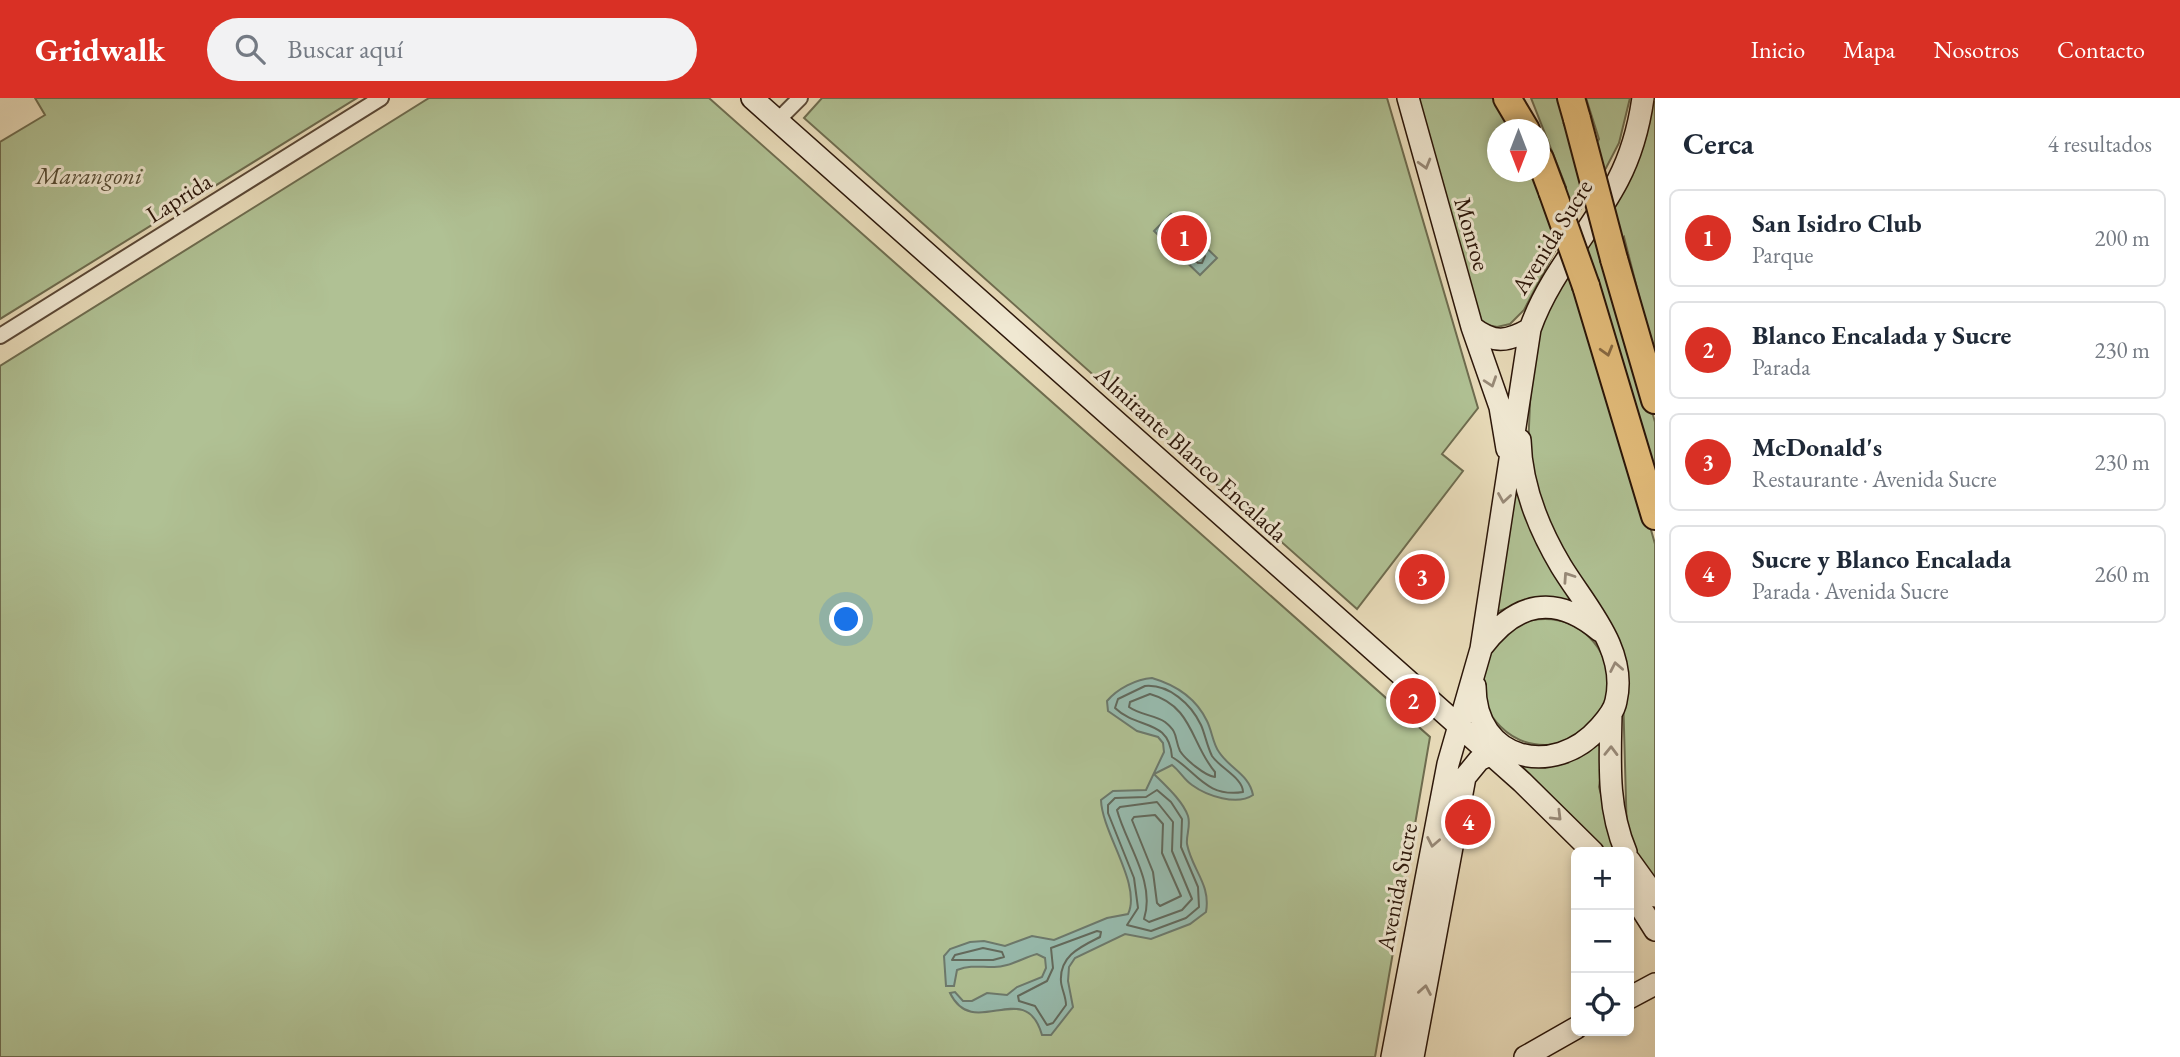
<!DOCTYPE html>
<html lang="es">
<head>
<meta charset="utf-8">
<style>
	:root { --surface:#fff; --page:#f2f2f3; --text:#1f2937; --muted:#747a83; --line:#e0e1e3; --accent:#d93025 }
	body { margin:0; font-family:"EB Garamond",serif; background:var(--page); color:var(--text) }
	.controls { position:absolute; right:21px; bottom:21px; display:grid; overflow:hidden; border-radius:10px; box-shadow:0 4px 10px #0003 }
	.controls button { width:63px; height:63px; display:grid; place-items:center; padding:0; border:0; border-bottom:2px solid var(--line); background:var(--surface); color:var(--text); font:35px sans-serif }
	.compass { position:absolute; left:1487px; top:21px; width:63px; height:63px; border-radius:50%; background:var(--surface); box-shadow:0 4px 10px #0003; rotate:180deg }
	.you { position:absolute; left:847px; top:522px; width:24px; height:24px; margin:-18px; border:5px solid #fff; border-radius:50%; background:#1a73e8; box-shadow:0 0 0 10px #1a73e833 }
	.badge { display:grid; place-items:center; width:46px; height:46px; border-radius:50%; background:var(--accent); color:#fff; font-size:23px; font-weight:700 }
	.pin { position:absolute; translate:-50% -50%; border:4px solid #fff; box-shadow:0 2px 7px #0006 }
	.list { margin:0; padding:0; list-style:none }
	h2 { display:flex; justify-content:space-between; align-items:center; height:91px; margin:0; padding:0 28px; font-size:30px }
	h2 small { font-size:23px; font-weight:400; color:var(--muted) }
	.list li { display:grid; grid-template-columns:46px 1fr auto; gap:21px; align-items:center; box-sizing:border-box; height:98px; margin:0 14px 14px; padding:0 14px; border:2px solid var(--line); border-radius:10px }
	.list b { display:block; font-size:26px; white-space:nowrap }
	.list p { margin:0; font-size:23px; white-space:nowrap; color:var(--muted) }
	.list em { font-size:23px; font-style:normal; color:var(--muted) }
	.icon { flex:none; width:38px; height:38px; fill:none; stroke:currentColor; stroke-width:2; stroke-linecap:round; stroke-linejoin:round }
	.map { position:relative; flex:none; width:1655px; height:959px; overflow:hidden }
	header { display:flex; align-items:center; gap:42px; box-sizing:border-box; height:98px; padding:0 35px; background:var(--accent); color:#fff }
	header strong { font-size:33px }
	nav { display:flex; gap:38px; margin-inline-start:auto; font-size:24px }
	.search { width:490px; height:63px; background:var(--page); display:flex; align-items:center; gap:18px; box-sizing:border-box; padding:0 24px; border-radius:38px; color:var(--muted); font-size:26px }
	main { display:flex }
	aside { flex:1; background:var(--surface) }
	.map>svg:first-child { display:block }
</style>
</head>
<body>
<header>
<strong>Gridwalk</strong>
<div class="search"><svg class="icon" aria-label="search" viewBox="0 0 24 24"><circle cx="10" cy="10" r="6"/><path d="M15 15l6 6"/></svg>Buscar aquí</div>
<nav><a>Inicio</a><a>Mapa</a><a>Nosotros</a><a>Contacto</a></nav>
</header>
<main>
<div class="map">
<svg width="1655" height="959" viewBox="0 0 1655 959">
	<rect width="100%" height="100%" fill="#e8dbb9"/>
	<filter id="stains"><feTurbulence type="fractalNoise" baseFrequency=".00286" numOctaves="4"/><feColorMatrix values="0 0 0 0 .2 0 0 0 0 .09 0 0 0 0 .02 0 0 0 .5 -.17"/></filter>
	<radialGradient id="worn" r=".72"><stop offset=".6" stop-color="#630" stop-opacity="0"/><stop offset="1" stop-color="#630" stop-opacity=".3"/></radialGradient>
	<path fill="#b0c194" stroke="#6e6c4f" stroke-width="2" d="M35 0H357L0 221V44L45 17Z
		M429 0H709L1430 639 1375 959H0V268Z
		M822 0H1387L1478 310 1442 356 1463 373 1357 511 804 20Z
		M1415 0H1495L1513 31 1498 32V74H1536L1555 116 1566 89 1531 0H1564L1582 66 1599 41 1586 0H1630L1619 45 1606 70 1556 151 1524 212 1510 226 1497 229 1483 226 1474 217Z
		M1655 4V261L1624 139 1608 161 1655 324V377L1595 174 1582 190 1655 446V790L1627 739 1622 558 1567 466 1538 405 1528 351 1531 283 1540 227 1649 8Z
		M1518 377 1581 509C1549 495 1524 504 1493 515Z
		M1482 584a63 63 0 1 1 126 0a63 63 0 1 1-126 0Z
		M1607 636 1599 689 1617 754H1604L1516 662C1551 663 1583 665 1607 636Z"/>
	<path fill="#97bbae" stroke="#6c796c" stroke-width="2" d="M1171 116 1217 160 1200 177 1154 133Z
		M1152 580C1176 587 1196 600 1207 623 1212 633 1213 646 1219 654 1230 671 1249 676 1253 697 1237 708 1207 698 1192 687 1184 682 1180 673 1172 667L1154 676C1165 687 1183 703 1188 718 1191 728 1186 737 1187 746 1192 772 1211 786 1206 814L1190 826 1151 841 1125 836 1075 860 1069 869 1068 883 1073 909 1051 937H1042C1025 878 974 944 950 895L955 894 963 903H972L987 895 1007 897 1017 889 1042 879 1046 870 1045 860 1037 856C1022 860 1008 870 992 869 979 869 971 867 957 872L954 888H946L944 858 950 851 970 844 984 843 1005 848 1032 838 1054 842 1107 820 1128 816C1142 787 1102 735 1101 702L1113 693 1146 692 1164 654 1163 645 1158 639 1137 633 1108 613 1107 603C1117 591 1136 581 1152 580Z"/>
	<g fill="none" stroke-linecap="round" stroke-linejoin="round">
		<path stroke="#62695c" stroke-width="2" d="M1170 127 1205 158 1202 165H1198L1166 135Z
			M1145 588C1169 586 1191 606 1201 627 1205 636 1207 648 1212 658 1220 670 1243 680 1243 694 1206 700 1196 673 1172 659 1169 620 1138 632 1115 610L1118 601Z
			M1150 596C1193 608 1191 646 1215 674V679C1205 678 1185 661 1180 653 1174 640 1179 635 1165 624 1155 617 1140 617 1129 609L1130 604Z
			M1157 692 1171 704 1182 721 1181 749 1198 789 1199 809 1186 820 1151 833 1127 827 1138 810 1134 780 1108 715V707L1115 700 1146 699Z
			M1157 704 1173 724 1172 753 1192 801 1182 812 1149 824 1144 821C1156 784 1126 746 1117 712L1120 709Z
			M1155 717 1163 726 1162 755 1181 798 1160 808 1157 805 1153 774 1132 722 1134 719Z
			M1097 833 1101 834 1100 839C1080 849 1059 858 1061 884 1062 892 1066 899 1066 907L1053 925 1047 927 1035 908 1019 903 1018 898 1047 883 1053 870 1051 850Z
			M983 850 1002 854 1004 859 993 862H952L955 857Z"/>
		<g stroke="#5b4836" stroke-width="18">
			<path id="street" d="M777 23 800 0
				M0 238 381 0"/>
		</g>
		<g stroke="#2c170a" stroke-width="24">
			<path id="secondary" d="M752 0 1522 684 1593 754
				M1408 0 1472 229 1500 309 1507 351
				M1472 229C1494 246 1507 244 1530 231
				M1482 549C1516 504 1555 495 1600 533
				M1475 588C1475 664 1555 680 1599 630 1606 622 1614 614 1616 603 1628 552 1586 509 1561 468 1539 431 1521 386 1520 342
				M1611 616C1610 664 1607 709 1626 754
				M1629 762 1655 798
				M1629 791 1655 832
				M1629 900 1655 886
				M1392 959 1448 666 1481 551 1530 231C1550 174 1591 134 1618 82 1631 57 1639 28 1643 0
				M1413 959 1465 679 1479 662 1500 652
				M1525 959 1576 930"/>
		</g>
		<g stroke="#2c170a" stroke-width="30">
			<path id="highway" d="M1507 0 1526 32
				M1571 0 1577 21
				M1540 61 1552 93
				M1614 161 1655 302
				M1586 188 1655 418"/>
		</g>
		<use href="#street" stroke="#f0e8d2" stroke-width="14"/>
		<use href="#secondary" stroke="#f0e8d2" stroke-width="21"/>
		<use href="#highway" stroke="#e4be7c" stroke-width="26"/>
		<g stroke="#2c170a" stroke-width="30" stroke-linecap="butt">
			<path id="highway-bridge" d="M1577 21 1614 161
				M1552 93 1586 188"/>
		</g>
		<use href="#highway-bridge" stroke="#e4be7c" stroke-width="26"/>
	</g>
	<defs><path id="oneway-chevron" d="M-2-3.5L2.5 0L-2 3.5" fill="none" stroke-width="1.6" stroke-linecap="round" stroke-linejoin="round" transform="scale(1.75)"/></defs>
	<g stroke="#988a78">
		<use href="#oneway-chevron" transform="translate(1425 66) rotate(74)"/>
		<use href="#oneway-chevron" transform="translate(1491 284) rotate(71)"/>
		<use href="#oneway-chevron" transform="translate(1504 400) rotate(99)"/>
		<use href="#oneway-chevron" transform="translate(1568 479) rotate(-124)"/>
		<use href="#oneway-chevron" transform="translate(1616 569) rotate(-101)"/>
		<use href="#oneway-chevron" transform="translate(1611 653) rotate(-89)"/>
		<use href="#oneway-chevron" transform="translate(1557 718) rotate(45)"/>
		<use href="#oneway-chevron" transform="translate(1433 744) rotate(101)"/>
		<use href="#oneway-chevron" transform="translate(1425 892) rotate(-80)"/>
	</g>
	<use stroke="#886a43" href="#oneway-chevron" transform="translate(1607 253) rotate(74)"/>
	<g text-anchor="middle" stroke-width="6" stroke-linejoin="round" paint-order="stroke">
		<g font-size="24" font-style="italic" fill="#544a33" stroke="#f0e8d2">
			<text x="89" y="86">Marangoni</text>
		</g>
		<g font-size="24" fill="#2c170a" stroke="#f0e8d2">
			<text transform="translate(179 100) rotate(-32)" y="8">Laprida</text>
			<text transform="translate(1472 136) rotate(74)" y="8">Monroe</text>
			<text transform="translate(1552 139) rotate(-58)" y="8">Avenida Sucre</text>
			<text transform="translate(1191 356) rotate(42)" y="8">Almirante Blanco Encalada</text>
			<text transform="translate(1397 789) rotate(-79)" y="8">Avenida Sucre</text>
		</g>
	</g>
	<rect width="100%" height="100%" filter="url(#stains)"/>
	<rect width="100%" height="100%" fill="url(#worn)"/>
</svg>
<div class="controls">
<button>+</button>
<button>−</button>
<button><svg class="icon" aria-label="locate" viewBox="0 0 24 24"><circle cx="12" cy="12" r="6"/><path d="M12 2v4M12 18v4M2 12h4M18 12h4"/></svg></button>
</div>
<svg class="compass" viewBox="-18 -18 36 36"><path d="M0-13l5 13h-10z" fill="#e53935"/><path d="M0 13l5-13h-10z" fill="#747a83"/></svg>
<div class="you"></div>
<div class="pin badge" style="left:1184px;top:140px">1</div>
<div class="pin badge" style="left:1413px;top:603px">2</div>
<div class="pin badge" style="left:1422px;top:479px">3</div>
<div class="pin badge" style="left:1468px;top:724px">4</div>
</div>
<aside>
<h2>Cerca<small>4 resultados</small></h2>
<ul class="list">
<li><span class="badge">1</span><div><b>San Isidro Club</b><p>Parque</p></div><em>200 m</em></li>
<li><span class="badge">2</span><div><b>Blanco Encalada y Sucre</b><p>Parada</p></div><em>230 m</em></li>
<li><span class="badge">3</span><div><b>McDonald's</b><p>Restaurante · Avenida Sucre</p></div><em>230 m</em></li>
<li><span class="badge">4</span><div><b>Sucre y Blanco Encalada</b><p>Parada · Avenida Sucre</p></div><em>260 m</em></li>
</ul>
</aside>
</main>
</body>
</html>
